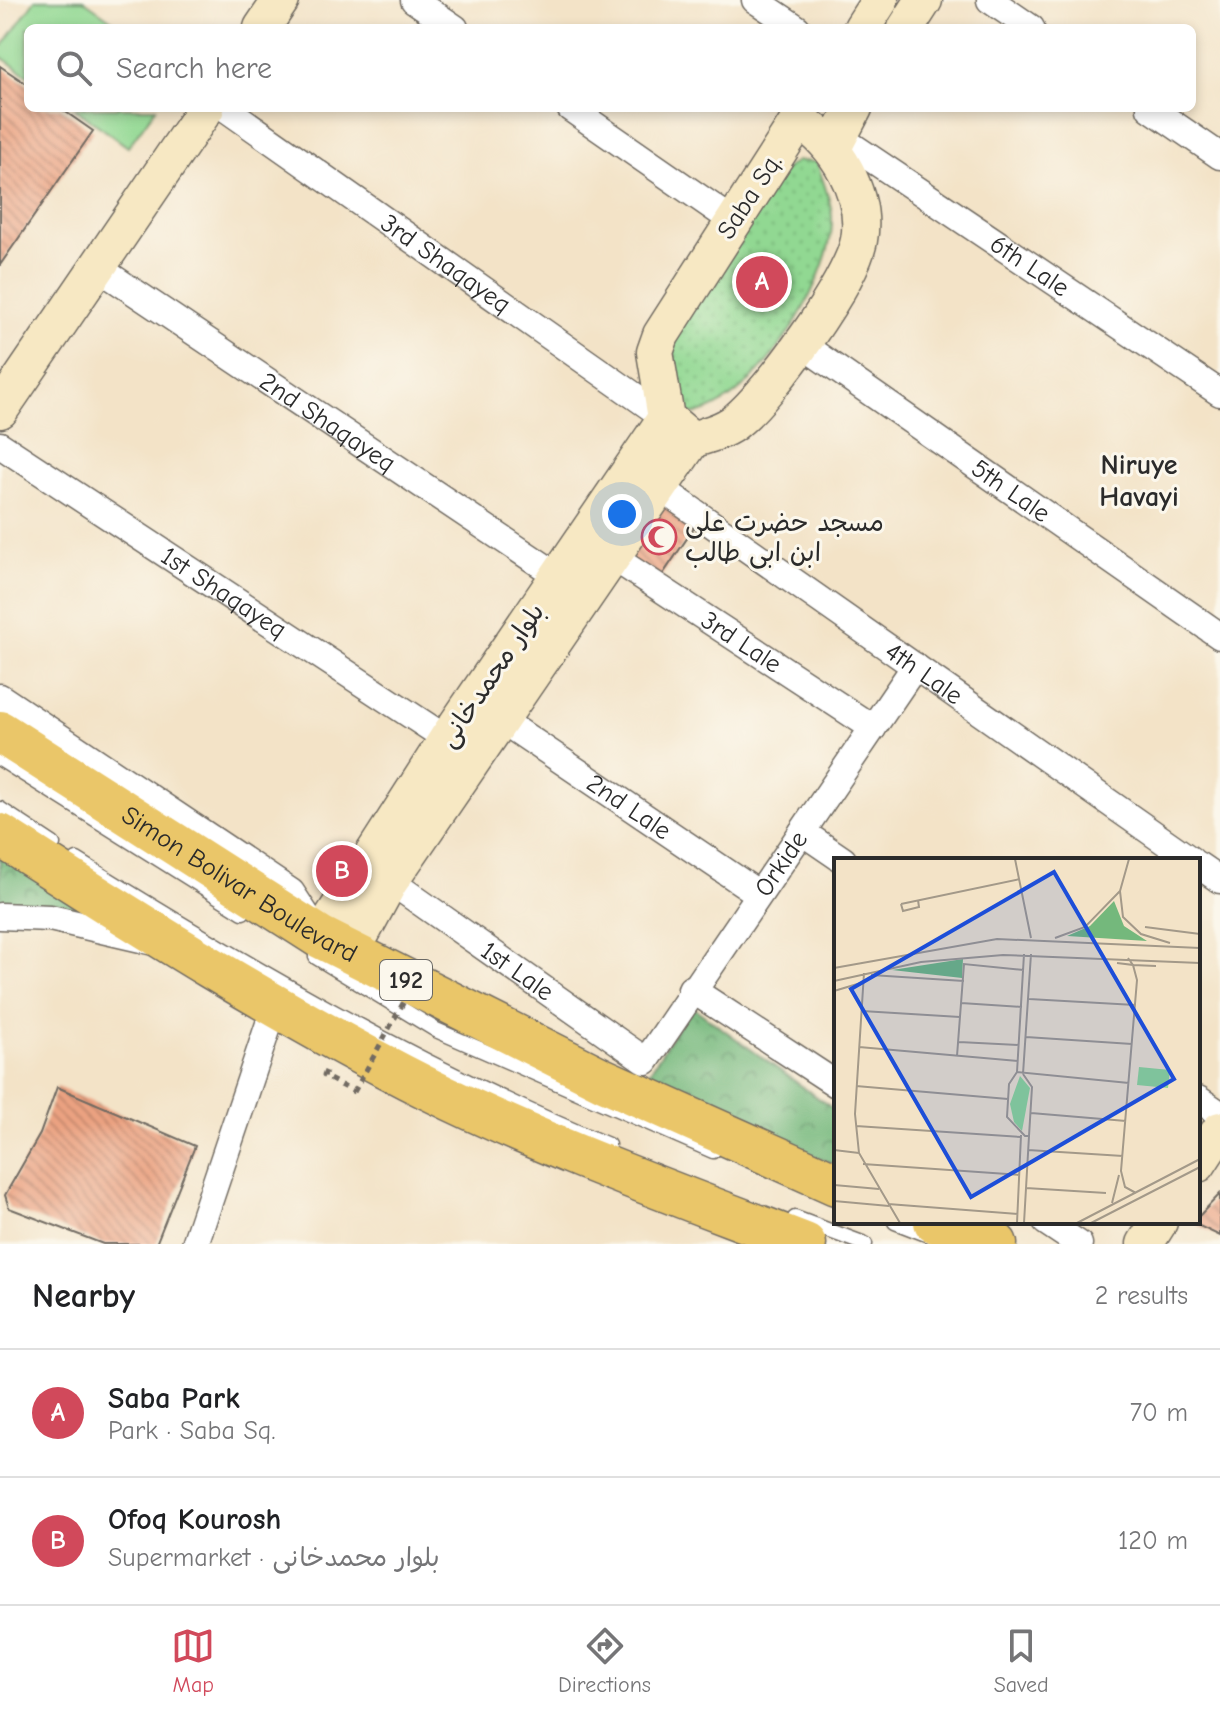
<!DOCTYPE html>
<html lang="en">
<head>
<meta charset="utf-8">
<style>
	:root { --surface:#fff; --page:#f2f2f2; --text:#202124; --muted:#757577; --line:#e0e0e0; --accent:#d1495b }
	body { margin:0; font-family:"Comic Neue","Playpen Sans Arabic",sans-serif; background:var(--page); color:var(--text) }
	.you { position:absolute; left:622px; top:514px; width:28px; height:28px; margin:-20px; border:6px solid #fff; border-radius:50%; background:#1a73e8; box-shadow:0 0 0 12px #1a73e833 }
	.badge { display:grid; place-items:center; width:52px; height:52px; border-radius:50%; background:var(--accent); color:#fff; font-size:26px; font-weight:700 }
	.pin { position:absolute; translate:-50% -50%; border:4px solid #fff; box-shadow:0 2px 8px #0006 }
	.list { margin:0; padding:0; list-style:none }
	h2 { display:flex; justify-content:space-between; align-items:center; height:104px; margin:0; padding:0 32px; font-size:34px }
	h2 small { font-size:26px; font-weight:400; color:var(--muted) }
	.list li { display:grid; grid-template-columns:52px 1fr auto; gap:24px; align-items:center; box-sizing:border-box; height:128px; padding:0 32px; border-top:2px solid var(--line) }
	.list b { display:block; font-size:30px; white-space:nowrap }
	.list p { margin:0; font-size:26px; white-space:nowrap; color:var(--muted) }
	.list em { font-size:26px; font-style:normal; color:var(--muted) }
	.icon { flex:none; width:44px; height:44px; fill:none; stroke:currentColor; stroke-width:2; stroke-linecap:round; stroke-linejoin:round }
	.map { position:relative; flex:none; width:1220px; height:1244px; overflow:hidden }
	.search { position:absolute; background:var(--surface); box-shadow:0 4px 12px #0003; left:24px; right:24px; top:24px; height:88px; display:flex; align-items:center; gap:20px; box-sizing:border-box; padding:0 28px; border-radius:12px; color:var(--muted); font-size:30px }
	.sheet { height:360px; background:var(--surface) }
	nav { display:flex; justify-content:space-around; align-items:center; box-sizing:border-box; height:112px; border-top:2px solid var(--line); background:var(--surface); font-size:22px; color:var(--muted) }
	nav a { display:grid; justify-items:center; gap:4px }
	nav .on { color:var(--accent) }
	.map>svg:first-child { display:block }
</style>
</head>
<body>
<div class="map">
<svg width="1220" height="1244" viewBox="0 0 1220 1244">
	<defs>
		<pattern id="forest-crowns" width="20" height="18" patternUnits="userSpaceOnUse" patternTransform="scale(2)"><rect width="20" height="18" fill="#74b87c"/><path d="M2 6a3 3 0 1 1 6 0M12 15a3 3 0 1 1 6 0" fill="none" stroke="#5f9666"/></pattern>
		<pattern id="park-dots" width="8" height="8" patternUnits="userSpaceOnUse" patternTransform="scale(2)"><rect width="8" height="8" fill="#91d892"/><path d="M2 2h.1M6 6h.1" fill="none" stroke="#7dba7e" stroke-width="1.8" stroke-linecap="round"/></pattern>
		<pattern id="building-back-hatch" width="6" height="6" patternUnits="userSpaceOnUse" patternTransform="scale(2)"><rect width="6" height="6" fill="#eba281"/><path d="M-1 5l2 2M0 0l6 6M5-1l2 2" fill="none" stroke="#bf846a"/></pattern>
	</defs>
	<rect width="100%" height="100%" fill="#fbf7ec"/>
	<filter id="ink" filterUnits="userSpaceOnUse"><feTurbulence type="fractalNoise" baseFrequency=".0125" numOctaves="2"/><feDisplacementMap in="SourceGraphic" scale="16" xChannelSelector="R" yChannelSelector="G"/><feConvolveMatrix kernelMatrix="1 2 1 2 8 2 1 2 1" color-interpolation-filters="sRGB"/></filter>
	<filter id="wash" filterUnits="userSpaceOnUse"><feTurbulence type="fractalNoise" baseFrequency=".006" numOctaves="4" result="noise"/><feDisplacementMap in="SourceGraphic" scale="32" xChannelSelector="R" yChannelSelector="G"/><feGaussianBlur stdDeviation="1.8" result="paint"/><feColorMatrix in="noise" values="0 0 0 0 0 0 0 0 0 0 0 0 0 0 0 0 0 1.4 0 .05"/><feComposite in="paint" operator="in"/></filter>
	<g filter="url(#wash)">
		<rect width="100%" height="100%" fill="#f3e3c7"/>
		<path fill="url(#forest-crowns)" stroke="#507254" stroke-width="2" d="M0 846 109 922 64 905 0 904Z
			M691 1006 836 1111V1165L640 1087Z"/>
		<path fill="url(#park-dots)" stroke="#5e825e" stroke-width="2" d="M797 161 817 162C822 180 833 204 832 222 831 283 751 415 684 415L675 377 673 336 785 169Z"/>
		<path fill="#91d892" stroke="#5e825e" stroke-width="2" d="M35 0H83L123 28H28V76L0 56V50Z
			M74 108H156L128 147Z"/>
		<g id="blocks">
			<path fill="url(#building-back-hatch)" d="M0 66 28 85V108H60L93 131 0 265Z
				M660 492 700 519 657 583 618 555Z
				M57 1087 195 1146 156 1244H103L9 1208 5 1195 40 1134Z
				M1220 1194V1236L1197 1225 1198 1217Z"/>
		</g>
	</g>
	<g filter="url(#ink)">
		<use href="#blocks" fill-opacity="0" stroke="#716b62" stroke-width="2"/>
		<g fill="none" stroke-linecap="round" stroke-linejoin="round">
			<g stroke="#716b62" stroke-width="17">
				<path id="lane" d="M0 759 243 912
					M0 809 53 844
					M77 860C247 966 422 1068 608 1145
					M316 957 436 1030 713 1151
					M795 1218 865 1244
					M895 1222 934 1237"/>
			</g>
			<g stroke="#716b62" stroke-width="29">
				<g id="street">
					<path d="M414 0 455 28"/>
					<path d="M755 0 797 28"/>
					<path d="M990 0 1031 28"/>
					<path id="s1" d="M225 108 666 418"/>
					<path d="M570 108 733 221"/>
					<path d="M1150 108 1220 156"/>
					<path id="s2" d="M839 137 1220 393"/>
					<path id="s3" d="M97 267 558 576"/>
					<path id="s4" d="M801 344 1220 636"/>
					<path id="s5" d="M0 445 447 739"/>
					<path id="s6" d="M659 487 1191 860"/>
					<path id="s7" d="M611 556 873 728"/>
					<path d="M0 697 291 892 312 924"/>
					<path id="s8" d="M500 719 759 894"/>
					<path d="M802 832 843 860"/>
					<path d="M1198 865 1220 880"/>
					<path id="s9" d="M390 881 646 1061 915 666"/>
					<path d="M0 916 50 918 150 941"/>
					<path d="M691 989 836 1084"/>
					<path d="M1198 1099 1220 1114"/>
					<path d="M1046 1222 1079 1244"/>
					<path d="M195 1244 275 1006"/>
				</g>
			</g>
			<g stroke="#716b62" stroke-width="39">
				<path id="secondary" d="M262 28 281 0
					M862 28 880 0
					M906 28 924 0
					M799 120C836 143 867 194 859 240 852 281 770 394 736 421 725 431 706 435 692 440L666 418 655 352 661 335Z
					M833 148 854 108
					M0 410 206 108
					M320 937 447 739 666 418
					M352 951 390 881 692 440
					M1198 1164 1220 1130
					M1145 1244 1159 1222"/>
			</g>
			<g stroke="#716b62" stroke-width="45">
				<g id="primary">
					<path id="s10" d="M0 732 320 937 604 1080 836 1184"/>
					<path d="M0 835C140 925 280 1014 429 1089 550 1149 679 1195 805 1244"/>
					<path d="M935 1222 996 1244"/>
				</g>
			</g>
			<path stroke="#716b62" stroke-width="5" stroke-dasharray="6 6" stroke-linecap="butt" d="M326 1071 324 1076 354 1092"/>
			<use href="#lane" stroke="#fff" stroke-width="14"/>
			<use href="#street" stroke="#fff" stroke-width="26"/>
			<use href="#secondary" stroke="#f7e8c3" stroke-width="36"/>
			<use href="#primary" stroke="#eac669" stroke-width="42"/>
			<path stroke="#716b62" stroke-width="5" stroke-dasharray="6 6" stroke-linecap="butt" d="M354 1092 428 958"/>
		</g>
	</g>
	<defs>
		<g id="mosque-ring" transform="scale(1.8)"><circle r="9.5" fill="#fbf7ec" stroke="#d1495b" stroke-width="1.5"/><path d="M3.5-4.9A6 6 0 1 0 3.5 4.9A5 5 0 1 1 3.5-4.9Z" fill="#d1495b"/></g>
	</defs>
	<g fill-rule="evenodd">
		<use href="#mosque-ring" x="659" y="537"/>
	</g>
	<g text-anchor="middle" stroke-width="6" stroke-linejoin="round" paint-order="stroke">
		<rect fill="#fbf7ec" stroke="#696865" stroke-width="2" x="380" y="960" width="52" height="40" rx="6"/>
		<g font-size="24" font-weight="bold" fill="#2b2b2b">
			<text x="406" y="988">192</text>
		</g>
		<g font-size="26" fill="#2b2b2b" stroke="#fbf7ec">
			<text transform="translate(749 196) rotate(-57)" y="9">Saba Sq.</text>
			<text dy="9" stroke="none"><textPath href="#s1" startOffset="270">3rd Shaqayeq</textPath></text>
			<text dy="9" stroke="none"><textPath href="#s2" startOffset="230">6th Lale</textPath></text>
			<text dy="9" stroke="none"><textPath href="#s3" startOffset="278">2nd Shaqayeq</textPath></text>
			<text dy="9" stroke="none"><textPath href="#s4" startOffset="256">5th Lale</textPath></text>
			<text dy="9" stroke="none"><textPath href="#s5" startOffset="268">1st Shaqayeq</textPath></text>
			<text dy="9" stroke="none"><textPath href="#s7" startOffset="156">3rd Lale</textPath></text>
			<text dy="9" stroke="none"><textPath href="#s6" startOffset="324">4th Lale</textPath></text>
			<text transform="translate(491 675) rotate(-56)" y="9">بلوار محمدخانی</text>
			<text dy="9" stroke="none"><textPath href="#s8" startOffset="156">2nd Lale</textPath></text>
			<text dy="9" stroke="none"><textPath href="#s9" startOffset="552">Orkide</textPath></text>
			<text dy="9" stroke="none"><textPath href="#s10" startOffset="284">Simon Bolivar Boulevard</textPath></text>
			<text dy="9" stroke="none"><textPath href="#s9" startOffset="156">1st Lale</textPath></text>
		</g>
		<g font-size="26" fill="#2b2b2b" stroke="#fbf7ec" text-anchor="start">
			<text x="685" y="531">مسجد حضرت علی<tspan x="685" dy="30">ابن ابی طالب</tspan></text>
		</g>
		<g font-size="28" font-weight="bold" fill="#2b2b2b" stroke="#fbf7ec">
			<text x="1139" y="474">Niruye<tspan x="1139" dy="32">Havayi</tspan></text>
		</g>
	</g>
	<g transform="translate(834 858)">
		<rect width="366" height="366" fill="#f3e3c7"/>
		<path d="M280 43 290 68 313 83 233 78 256 68ZM129 101 128 120 58 112Z" fill="#74b87c"/>
		<path d="M186 218 196 230 188 273 180 264 176 246Z" fill="#91d892"/>
		<path d="M305 209 336 212 334 230 303 227Z" fill="#91d892"/>
		<path fill="none" stroke="#a39989" stroke-width="2" d="M181 1 197 80M295 1 286 33 289 59 307 76 336 85M67 46 186 21M67 46 69 53 85 49 84 42M311 69 366 76M221 80 251 69 286 33M294 100 299 107 322 108M283 105 299 107 303 122 287 313 291 329 302 335M0 110 163 81 366 90M30 115 21 256 25 295 66 365M37 117 130 123M0 123 87 104 169 97 366 105M0 133 30 124M195 141 301 147M127 145 188 149M28 153 126 159M192 179 298 186M125 184 185 187M25 189 184 203M123 198 130 106 190 112M183 214 190 96M189 216 197 96M189 216 198 229 195 278H191L173 259 175 226 183 214 295 225M22 228 174 241M197 255 292 263M22 268 187 279M0 292 25 295M194 292 289 298M29 306 186 317M0 327 45 331M192 330 272 335M0 343 55 348M278 345 285 317M54 346 184 356M183 365 187 277M190 365 195 278M243 365 366 301M257 365 366 309"/>
		<path fill="#1d4ed8" fill-opacity="0.15" stroke="#1d4ed8" stroke-width="4" d="M220 14 340 221 137 339 17 131Z"/>
		<rect width="366" height="366" fill="none" stroke="#2b2b2b" stroke-width="4"/>
	</g>
</svg>
<div class="you"></div>
<div class="pin badge" style="left:762px;top:282px">A</div>
<div class="pin badge" style="left:342px;top:871px">B</div>
<div class="search"><svg class="icon" aria-label="search" viewBox="0 0 24 24"><circle cx="10" cy="10" r="6"/><path d="M15 15l6 6"/></svg>Search here</div>
</div>
<section class="sheet">
<h2>Nearby<small>2 results</small></h2>
<ul class="list">
<li><span class="badge">A</span><div><b>Saba Park</b><p>Park · Saba Sq.</p></div><em>70 m</em></li>
<li><span class="badge">B</span><div><b>Ofoq Kourosh</b><p>Supermarket · بلوار محمدخانی</p></div><em>120 m</em></li>
</ul>
</section>
<nav>
<a class="on"><svg class="icon" aria-label="map" viewBox="0 0 24 24"><path d="M3 6l6-2 6 2 6-2v14l-6 2-6-2-6 2zM9 4v14M15 6v14"/></svg>Map</a>
<a><svg class="icon" aria-label="directions" viewBox="0 0 24 24"><path d="M12 3l9 9-9 9-9-9zM9 14v-3h6M13 9l2 2-2 2"/></svg>Directions</a>
<a><svg class="icon" aria-label="saved" viewBox="0 0 24 24"><path d="M7 4h10v16l-5-4-5 4z"/></svg>Saved</a>
</nav>
</body>
</html>
